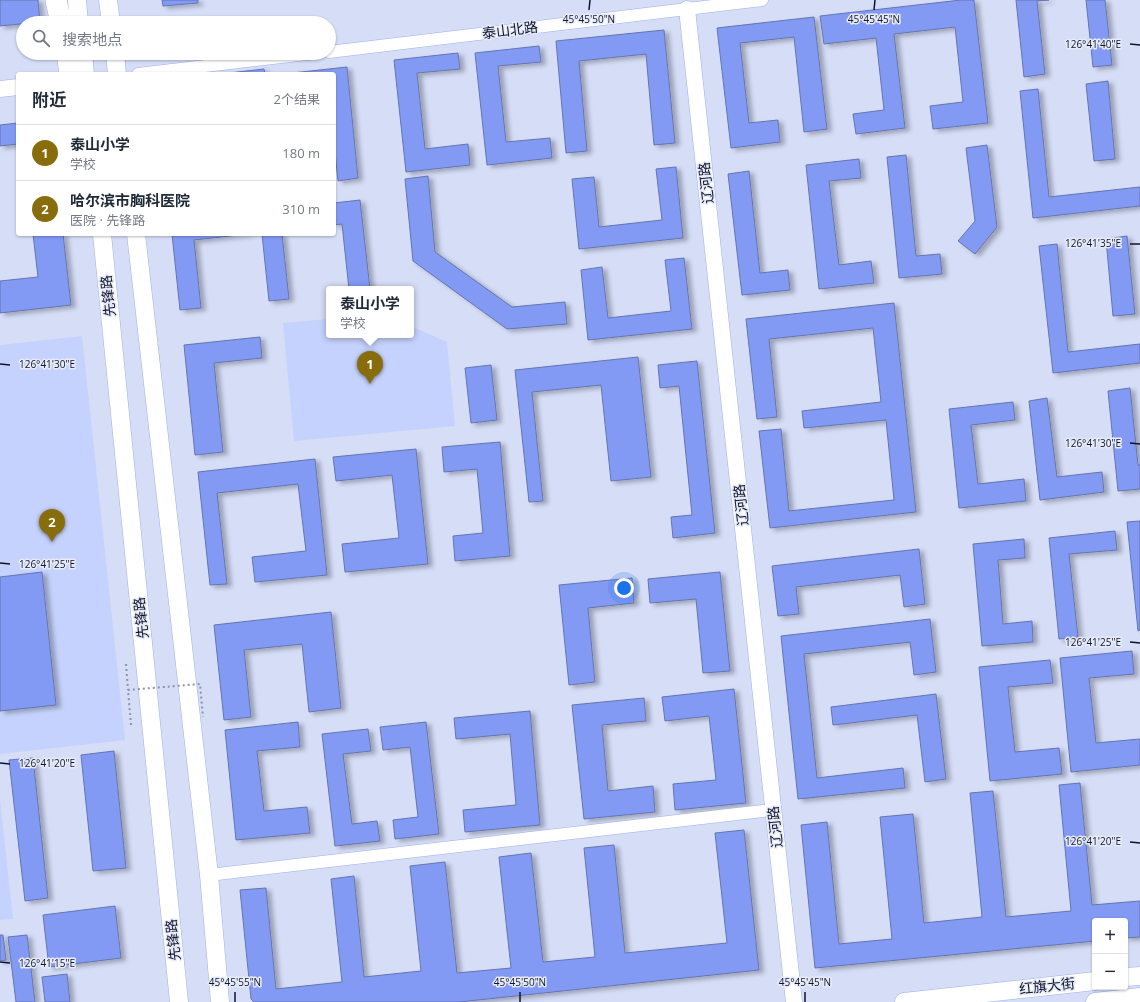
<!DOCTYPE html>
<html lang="zh">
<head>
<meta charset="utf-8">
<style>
	:root { --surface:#fff; --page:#f6f6f7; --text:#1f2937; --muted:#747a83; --line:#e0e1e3; --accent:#876d0c }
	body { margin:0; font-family:"Open Sans","Noto Sans SC",sans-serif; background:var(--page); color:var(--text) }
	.controls { position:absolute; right:12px; bottom:12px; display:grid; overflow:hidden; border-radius:4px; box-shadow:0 1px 3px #0004 }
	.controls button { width:36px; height:36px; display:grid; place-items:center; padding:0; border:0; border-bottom:1px solid var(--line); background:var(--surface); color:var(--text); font:20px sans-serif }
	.you { position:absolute; left:624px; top:588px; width:14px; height:14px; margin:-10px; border:3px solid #fff; border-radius:50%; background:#1a73e8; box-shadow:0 0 0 6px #1a73e833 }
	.badge { display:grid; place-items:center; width:26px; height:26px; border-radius:50%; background:var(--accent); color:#fff; font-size:13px; font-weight:700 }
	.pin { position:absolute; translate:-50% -33px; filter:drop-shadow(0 1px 2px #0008) }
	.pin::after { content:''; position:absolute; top:21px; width:14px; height:12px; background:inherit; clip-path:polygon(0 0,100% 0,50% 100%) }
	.popup { position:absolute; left:326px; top:286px; width:88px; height:52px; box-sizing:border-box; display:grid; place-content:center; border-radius:4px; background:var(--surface); filter:drop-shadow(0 1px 3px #0005); font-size:13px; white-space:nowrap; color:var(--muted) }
	.popup b { font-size:15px; color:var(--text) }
	.popup::after { content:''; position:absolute; left:50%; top:100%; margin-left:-8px; border:8px solid transparent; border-top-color:var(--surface) }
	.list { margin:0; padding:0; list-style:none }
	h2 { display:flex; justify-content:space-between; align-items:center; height:52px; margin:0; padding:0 16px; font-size:17px }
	h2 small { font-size:13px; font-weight:400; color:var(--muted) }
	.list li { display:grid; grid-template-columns:26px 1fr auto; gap:12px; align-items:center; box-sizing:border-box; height:56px; padding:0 16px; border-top:1px solid var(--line) }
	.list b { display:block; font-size:15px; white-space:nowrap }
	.list p { margin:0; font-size:13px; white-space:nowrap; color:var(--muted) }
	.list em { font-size:13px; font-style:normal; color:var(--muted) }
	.icon { flex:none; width:22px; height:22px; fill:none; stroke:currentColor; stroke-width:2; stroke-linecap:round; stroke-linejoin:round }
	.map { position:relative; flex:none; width:1140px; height:1002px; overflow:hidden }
	.search { position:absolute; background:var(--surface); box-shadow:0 1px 3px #0004; left:16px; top:16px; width:320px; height:44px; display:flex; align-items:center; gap:10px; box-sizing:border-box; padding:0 14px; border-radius:22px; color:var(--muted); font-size:15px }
	.panel { position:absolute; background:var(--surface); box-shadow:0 1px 3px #0004; left:16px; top:72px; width:320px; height:164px; border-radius:4px }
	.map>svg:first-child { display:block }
</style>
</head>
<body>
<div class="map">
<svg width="1140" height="1002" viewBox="0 0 1140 1002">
	<defs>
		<filter id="shadow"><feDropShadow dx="4.5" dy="2.5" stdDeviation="2" flood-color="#0004"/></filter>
	</defs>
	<rect width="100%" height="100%" fill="#d5ddf7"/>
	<path fill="#c5d2fd" d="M329 319V335H411V326L447 342 455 426 294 441 283 323Z
		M82 336 125 740 0 754V345Z
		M0 800 13 919 0 920Z"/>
	<path fill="#839af4" stroke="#6575ae" filter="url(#shadow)" d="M0 0H38L40 22 0 26Z
		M162 0H198V3L163 6Z
		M961 0H974L988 123 933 129 930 106 963 102 955 27 894 34 905 128 856 134 853 114 884 110 876 38 824 44 820 16Z
		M1016 0H1049L1037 1 1045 74 1024 77Z
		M1086 0H1105L1112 65 1093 67Z
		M814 17 827 129 804 132 794 37 740 43 749 123 778 120 780 142 731 148 717 28Z
		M664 30 675 143 654 145 646 54 579 61 587 151 566 153 556 41Z
		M539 46 541 62 498 66 506 142 550 138 552 158 487 165 475 53Z
		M458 53 460 69 417 73 425 149 468 144 470 165 406 172 394 60Z
		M347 67 358 178 338 181 334 143V74H283Z
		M264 69 265 74H220Z
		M1108 81 1115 159 1094 161 1086 84Z
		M1038 89 1049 197 1140 187V206L1033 218 1020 91Z
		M18 123V144L0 146V125Z
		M987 145 997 227 975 254 958 241 975 221 966 148Z
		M906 155 916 256 940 254 942 274 899 278 887 157Z
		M859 159 861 178 829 181 839 265 871 261 874 283 819 289 806 165Z
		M676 167 683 238 579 249 572 179 594 177 599 227 662 220 656 169Z
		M749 171 760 273 788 270 790 290 742 295 728 174Z
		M428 176 435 252 512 307 565 302 567 324 507 329 413 261 405 179Z
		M360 200 370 289H349L342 224 334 225V203Z
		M33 234H63L71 305 0 313V281L38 277Z
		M172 234H248L194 240 201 308 180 310Z
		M262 234H282L289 299 269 301Z
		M1127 236 1135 314 1113 316 1106 239Z
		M1057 244 1068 352 1140 344V363L1053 373 1039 246Z
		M684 258 692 329 588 340 581 270 602 267 608 318 671 311 665 260Z
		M894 303 916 512 770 528 759 431 781 429 789 511 894 500 886 420 804 428 802 411 881 402 873 328 769 339 777 417 757 419 746 319Z
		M260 337 262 358 214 363 223 452 195 455 184 345Z
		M638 357 651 477 611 481 601 385 532 392 543 501 529 502 515 370Z
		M697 361 715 533 673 538 671 517 692 515 679 386 660 388 658 365Z
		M491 365 497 420 471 423 465 368Z
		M1130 388 1138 465H1140V489L1118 491 1108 391Z
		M1047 398 1057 477 1102 472 1104 492 1040 500 1029 401Z
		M1013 402 1015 420 971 425 978 484 1024 479 1026 501 959 508 949 409Z
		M500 442 510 556 455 561 453 536 483 533 477 469 444 472 442 447Z
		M416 449 428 564 345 572 342 544 399 538 392 475 336 481 333 457Z
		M315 459 327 575 255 582 252 557 306 551 298 484 217 493 227 584 210 585 198 472Z
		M1140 521V630L1138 631 1127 522Z
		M1115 531 1117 550 1069 554 1078 637 1059 639 1049 538Z
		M1024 539 1025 558 998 560 1003 624 1032 621 1033 642 982 646 973 544Z
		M919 549 925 604 904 607 900 575 796 587 799 614 778 616 772 566Z
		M42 572 56 705 0 711V577Z
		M720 572 730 671 703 673 696 599 650 603 648 579Z
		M632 578 634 603 588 608 595 682 569 685 559 585Z
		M331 612 341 708 309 712 302 644 244 650 251 717 224 720 214 625Z
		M930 619 936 672 914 675 910 642 804 654 817 778 903 768 905 788 798 799 781 636Z
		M1132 651 1134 674 1089 678 1096 743 1140 739V765L1071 772 1060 658Z
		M1050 660 1053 683 1008 687 1015 752 1059 748 1062 774 990 781 979 667Z
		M734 689 746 803 675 810 673 784 716 780 709 716 665 721 662 697Z
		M936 694 946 779 925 782 917 715 833 725 831 707Z
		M644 698 646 721 602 725 608 791 653 786 655 812 584 819 572 705Z
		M530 711 540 825 465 832 463 810 516 805 510 734 456 739 454 718Z
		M298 722 300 747 257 751 264 811 307 807 310 833 236 840 225 730Z
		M426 722 439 834 395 839 393 820 418 817 410 747 383 750 380 727Z
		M368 729 371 751 343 754 352 824 377 821 380 841 335 846 322 734Z
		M114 751 126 868 93 871 81 755Z
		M33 758 48 898 25 901 9 760Z
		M1080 783 1092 905 1140 901V937L1125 938V921H1095V941L815 968 801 825 827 822 839 944 892 939 880 817 913 814 924 923 982 917 970 793 993 791 1006 917 1071 911 1059 785Z
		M744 830 759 970 459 1002H254L251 999 240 890 266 888 276 989 342 982 331 879 354 876 364 977 421 971 410 866 445 862 457 973 511 968 499 857 531 853 543 962 595 957 584 848 614 845 625 953 727 943 715 833Z
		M115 906 121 958 49 967 43 915Z
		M0 935H3L6 960 0 961Z
		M27 935 35 1002H16L8 937Z
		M67 974 70 1002H45L42 977Z"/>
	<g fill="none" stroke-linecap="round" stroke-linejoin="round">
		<g stroke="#9eb0ee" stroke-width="13">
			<path id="street" d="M329 52 762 0
				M138 74 316 53
				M209 875 763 811"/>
		</g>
		<g stroke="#9eb0ee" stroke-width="17">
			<path id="secondary" d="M687 9 794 1002
				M0 89 18 87"/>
		</g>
		<g stroke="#9eb0ee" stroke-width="19">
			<path id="primary" d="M77 0 79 23
				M108 0 111 23
				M83 53 85 74
				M115 53 117 74
				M102 234 179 1002
				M136 234 209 875 220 1002
				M1125 977 1140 976
				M904 1002 1095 981
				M1095 1002 1140 997"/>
		</g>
		<g stroke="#9eb0ee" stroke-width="22">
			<path id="highway" d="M56 0 61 23
				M67 53 70 74"/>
		</g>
		<path stroke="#8c93ac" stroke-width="2" stroke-dasharray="2 3" stroke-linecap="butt" d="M126 664 128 690"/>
		<use href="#street" stroke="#fff" stroke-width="12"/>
		<use href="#secondary" stroke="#fff" stroke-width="16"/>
		<use href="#primary" stroke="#fff" stroke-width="18"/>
		<use href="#highway" stroke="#fff" stroke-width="21"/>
		<path stroke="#8c93ac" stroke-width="2" stroke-dasharray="2 3" stroke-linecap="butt" d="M131 725 128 690 200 684 203 717"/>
	</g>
	<path fill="none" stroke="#10152c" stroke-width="1.5" d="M589 10 590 0M874 10 875 0M1130 44 1140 45M1130 244H1140M0 364 10 365M1130 443 1140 444M0 563 10 564M1130 642 1140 643M0 763 10 764M1130 842 1140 843M0 962 10 963M235 1002V992M520 1002V992M805 1002V992"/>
	<g text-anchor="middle" stroke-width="3" stroke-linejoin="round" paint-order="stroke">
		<g font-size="14" fill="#10152c" stroke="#e7ebf8">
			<text transform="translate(510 30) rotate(-7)" y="5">泰山北路</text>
			<text transform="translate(706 183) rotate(-96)" y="5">辽河路</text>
			<text transform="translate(108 296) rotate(-96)" y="5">先锋路</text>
			<text transform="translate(741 505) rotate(-96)" y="5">辽河路</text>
			<text transform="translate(141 618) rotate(-96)" y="5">先锋路</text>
			<text transform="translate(775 827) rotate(-96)" y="5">辽河路</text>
			<text transform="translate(173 940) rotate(-96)" y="5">先锋路</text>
			<text transform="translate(1047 986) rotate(-6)" y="5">红旗大街</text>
		</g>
	</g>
	<g font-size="10" text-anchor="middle" fill="#10152c" stroke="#e7ebf8" stroke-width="3" stroke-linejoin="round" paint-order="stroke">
		<text x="589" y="23">45°45'50"N</text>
		<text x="874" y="23">45°45'45"N</text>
		<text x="1093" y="48">126°41'40"E</text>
		<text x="1093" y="247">126°41'35"E</text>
		<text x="47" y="368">126°41'30"E</text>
		<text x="1093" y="447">126°41'30"E</text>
		<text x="47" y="568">126°41'25"E</text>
		<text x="1093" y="646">126°41'25"E</text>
		<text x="47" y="767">126°41'20"E</text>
		<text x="1093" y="845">126°41'20"E</text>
		<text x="47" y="967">126°41'15"E</text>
		<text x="235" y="986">45°45'55"N</text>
		<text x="520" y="986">45°45'50"N</text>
		<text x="805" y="986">45°45'45"N</text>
	</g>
</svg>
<div class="controls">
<button>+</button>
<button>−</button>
</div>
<div class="you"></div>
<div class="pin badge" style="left:370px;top:384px">1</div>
<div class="popup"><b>泰山小学</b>学校</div>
<div class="pin badge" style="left:52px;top:542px">2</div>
<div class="search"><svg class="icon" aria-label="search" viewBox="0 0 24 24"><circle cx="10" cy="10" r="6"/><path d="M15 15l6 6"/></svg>搜索地点</div>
<section class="panel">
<h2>附近<small>2个结果</small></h2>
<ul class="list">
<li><span class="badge">1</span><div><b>泰山小学</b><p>学校</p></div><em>180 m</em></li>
<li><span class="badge">2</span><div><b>哈尔滨市胸科医院</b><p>医院 · 先锋路</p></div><em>310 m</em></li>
</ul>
</section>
</div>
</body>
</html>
